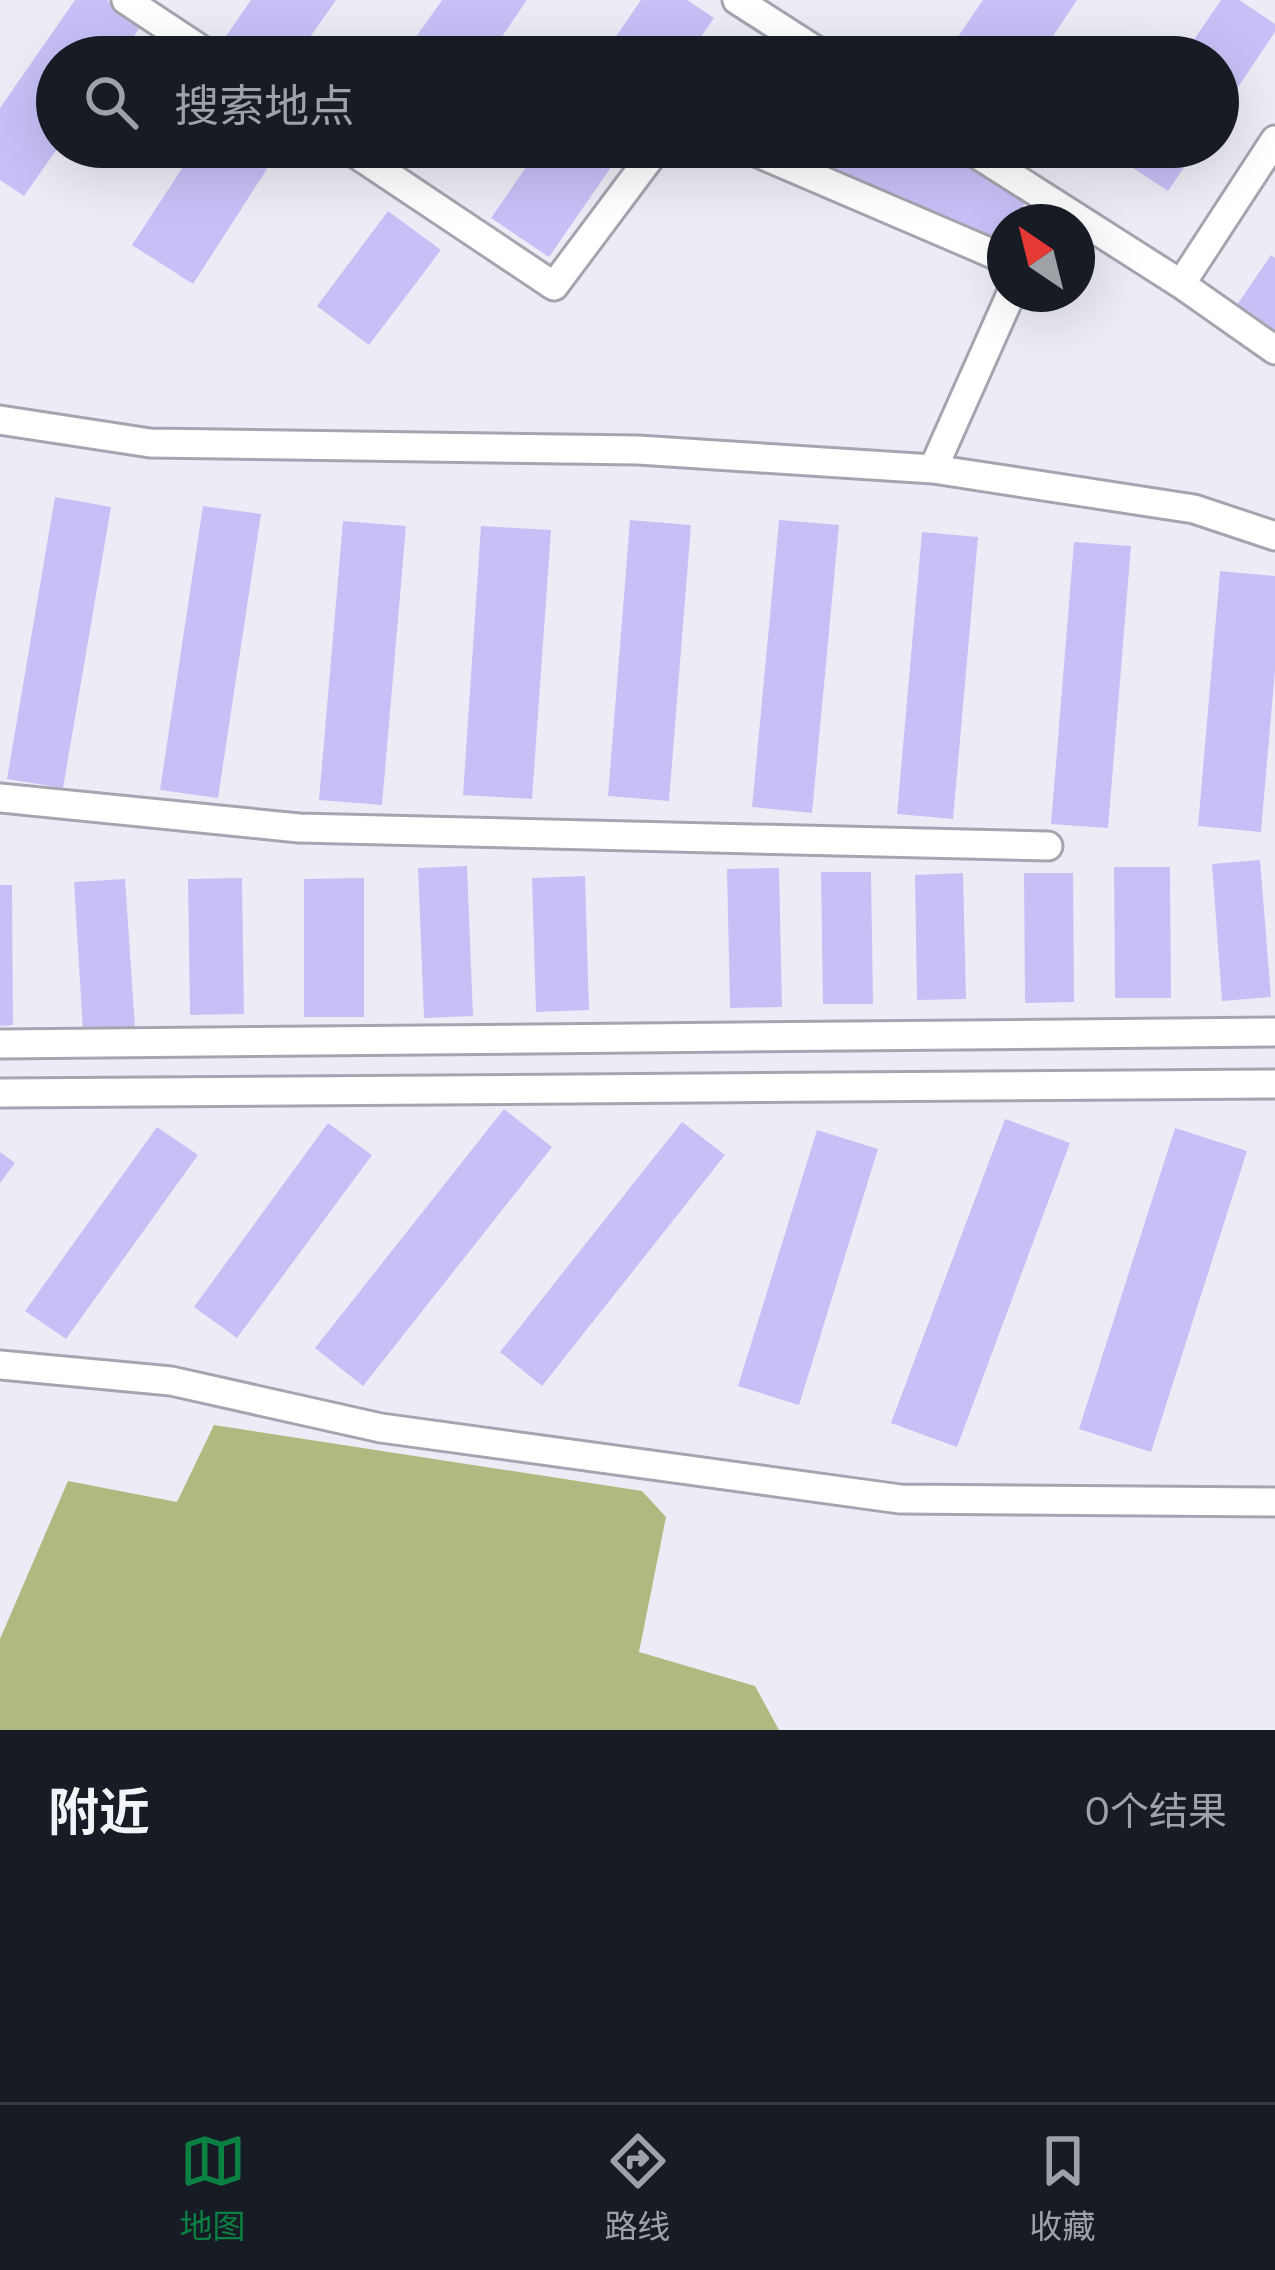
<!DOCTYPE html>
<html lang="zh">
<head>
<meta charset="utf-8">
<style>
	:root { --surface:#171b24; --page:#20242c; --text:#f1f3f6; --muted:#9ea1a6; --line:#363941; --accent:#0b8043 }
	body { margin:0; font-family:Commissioner,"Noto Sans SC",sans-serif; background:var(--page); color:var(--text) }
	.compass { position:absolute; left:987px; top:204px; width:108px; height:108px; border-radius:50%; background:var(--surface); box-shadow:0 12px 48px #0002; rotate:325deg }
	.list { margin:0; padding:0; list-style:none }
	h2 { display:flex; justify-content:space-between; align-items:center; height:156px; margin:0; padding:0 48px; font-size:51px }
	h2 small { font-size:39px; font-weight:400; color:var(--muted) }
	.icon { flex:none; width:66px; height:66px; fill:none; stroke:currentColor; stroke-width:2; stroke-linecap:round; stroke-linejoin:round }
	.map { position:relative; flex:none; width:1275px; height:1730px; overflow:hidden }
	.search { position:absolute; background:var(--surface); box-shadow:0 12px 48px #0002; left:36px; right:36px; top:36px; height:132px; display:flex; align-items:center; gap:30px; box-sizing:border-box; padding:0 42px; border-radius:66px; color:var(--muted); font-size:45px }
	.sheet { height:372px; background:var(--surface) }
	nav { display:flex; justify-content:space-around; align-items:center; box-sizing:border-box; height:168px; border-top:3px solid var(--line); background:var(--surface); font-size:33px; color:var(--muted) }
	nav a { display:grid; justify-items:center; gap:6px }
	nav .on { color:var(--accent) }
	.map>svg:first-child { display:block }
</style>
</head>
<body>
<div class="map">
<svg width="1275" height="1730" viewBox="0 0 1275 1730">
	<rect width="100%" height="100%" fill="#edecf6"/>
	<path fill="#b1b981" d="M214 1425 642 1491 666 1517 639 1652 755 1686 779 1730H0V1639L68 1481 177 1502Z"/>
	<path fill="#c7c0f7" d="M75 0H107L142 24 120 57H57V149L24 196 0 180V108Z
		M251 0H336L296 57H256L226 36Z
		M442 0H527L488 57H402Z
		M641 0H687L714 18 687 57H602Z
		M983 0H1077L1039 57H972L953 44Z
		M1221 0H1239L1275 24V32L1218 117V57H1182Z
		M196 147H281L193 284 132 245Z
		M386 147H426L414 166Z
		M540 147H625L549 257 491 218Z
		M767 147H923L1029 193 1016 222H1005V247Z
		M1121 147H1198L1168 191 1115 156Z
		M388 211 441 250 369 345 317 306Z
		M1271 255 1275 258V330L1237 305Z
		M55 497 111 507 63 788 7 779Z
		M203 506 261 514 218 798 160 790Z
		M630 520 691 525 669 801 608 796Z
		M779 520 839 525 812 813 752 807Z
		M343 521 406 526 382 805 319 800Z
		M481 526 551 530 532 799 463 795Z
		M922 532 978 537 953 819 897 814Z
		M1074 542 1131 546 1108 828 1051 824Z
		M1220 571 1275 576V670L1261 832 1198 826Z
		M1260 860 1271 997 1222 1001 1212 864Z
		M467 866 473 1016 424 1018 418 868Z
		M1114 867H1170L1171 998H1115Z
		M779 868 782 1007 730 1008 727 869Z
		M821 872H871L873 1004H823Z
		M963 873 966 999 917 1000 915 875Z
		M1024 873H1073L1074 1002 1025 1003Z
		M585 876 589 1010 536 1012 532 878Z
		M242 878 244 1014 190 1015 188 879Z
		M364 878V1017H304V879Z
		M125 879 135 1028 83 1032 74 882Z
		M0 885H12L13 1025 0 1026Z
		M504 1109 552 1147 363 1386 315 1348Z
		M1005 1119 1070 1143 957 1447 891 1423Z
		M682 1122 725 1155 542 1386 500 1352Z
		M328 1123 372 1155 237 1338 194 1307Z
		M157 1127 198 1155 66 1339 25 1311Z
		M1175 1128 1247 1151 1151 1452 1079 1429Z
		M817 1130 878 1149 799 1405 738 1386Z
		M0 1152 15 1163 0 1183Z"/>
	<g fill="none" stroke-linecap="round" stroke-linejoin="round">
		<g stroke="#a6a5af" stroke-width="33">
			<path id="minor" d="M126 0 212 57
				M737 0 826 57
				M346 147 554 286 658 147
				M744 147 1005 259
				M966 147 1181 284 1275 350
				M1181 284 1275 140
				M0 420 150 443 638 450 933 469 1194 509 1275 536
				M933 469 1011 294
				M0 798 299 828 1048 846
				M0 1044 1275 1032
				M0 1093 1275 1084
				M0 1365 171 1381 381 1428 900 1499 1275 1502"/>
		</g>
		<use href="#minor" stroke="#fff" stroke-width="27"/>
	</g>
</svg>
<svg class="compass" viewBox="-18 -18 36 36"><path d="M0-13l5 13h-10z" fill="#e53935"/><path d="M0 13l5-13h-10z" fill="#9ea1a6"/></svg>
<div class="search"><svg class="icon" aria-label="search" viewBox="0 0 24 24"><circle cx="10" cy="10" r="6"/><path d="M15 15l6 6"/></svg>搜索地点</div>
</div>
<section class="sheet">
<h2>附近<small>0个结果</small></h2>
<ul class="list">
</ul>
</section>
<nav>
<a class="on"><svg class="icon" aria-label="map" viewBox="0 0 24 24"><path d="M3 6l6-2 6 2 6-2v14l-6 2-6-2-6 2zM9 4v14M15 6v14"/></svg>地图</a>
<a><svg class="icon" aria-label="directions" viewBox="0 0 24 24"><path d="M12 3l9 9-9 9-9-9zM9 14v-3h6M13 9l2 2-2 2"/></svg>路线</a>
<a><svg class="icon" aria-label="saved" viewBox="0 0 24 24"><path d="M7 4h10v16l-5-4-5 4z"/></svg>收藏</a>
</nav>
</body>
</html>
